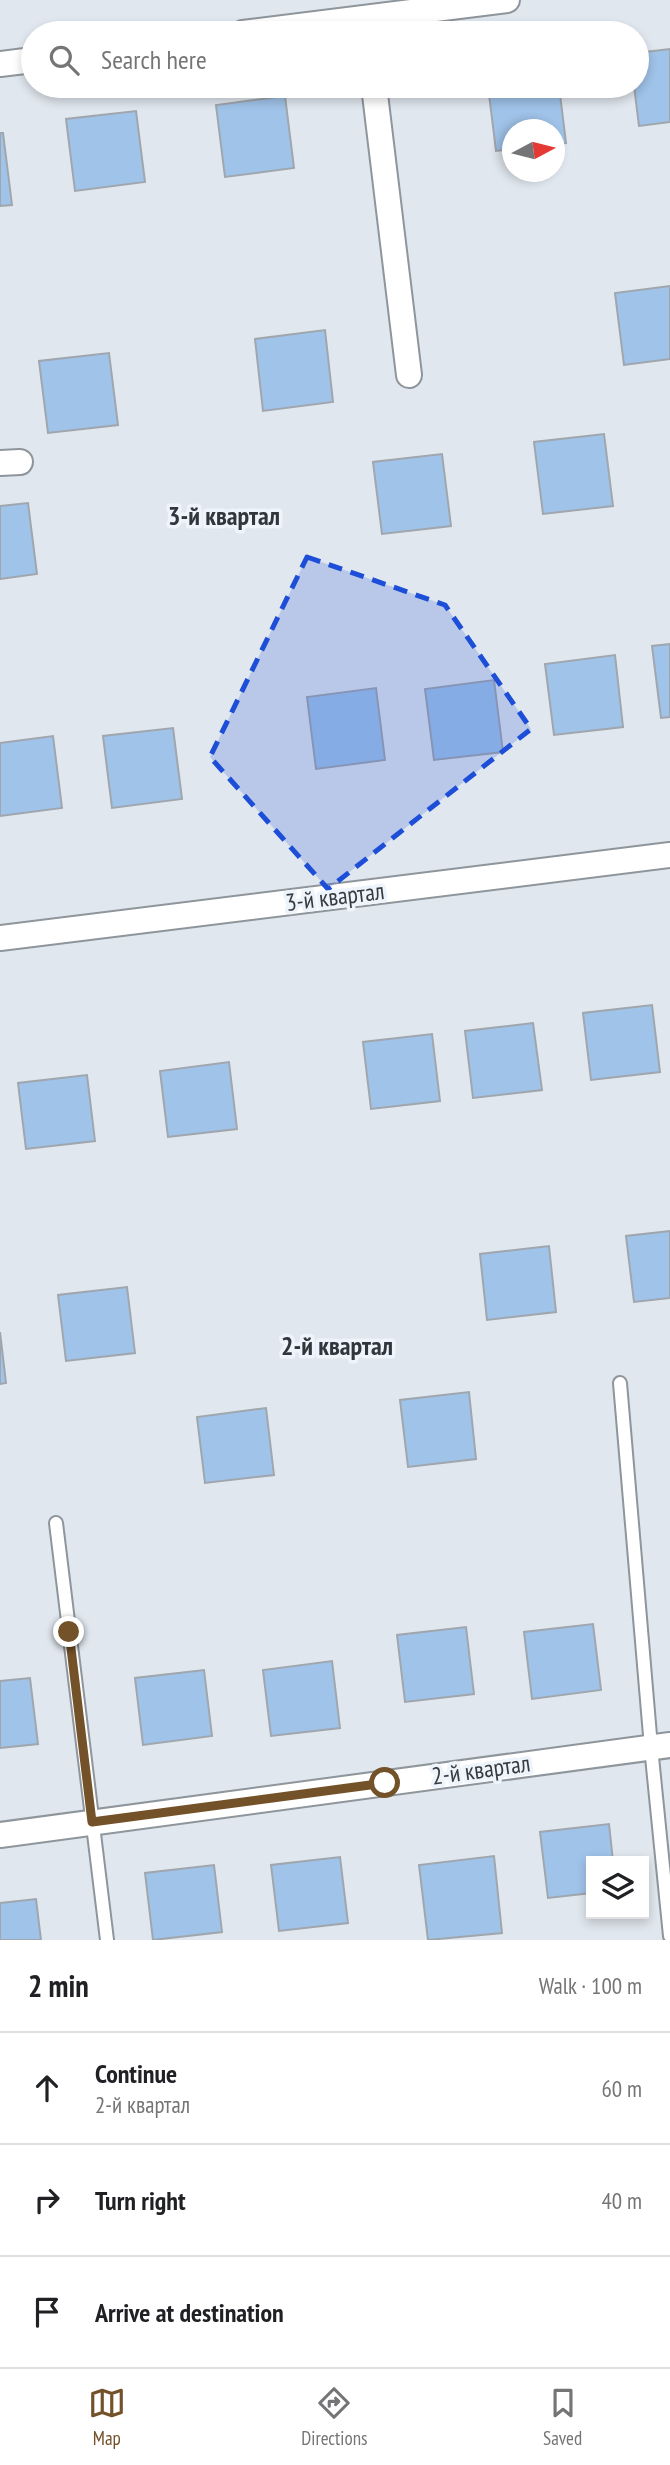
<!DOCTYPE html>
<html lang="en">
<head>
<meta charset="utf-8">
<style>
	:root { --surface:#fff; --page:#f2f2f2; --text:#202124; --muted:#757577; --line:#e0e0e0; --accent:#735129 }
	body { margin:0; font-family:"PT Sans Narrow",sans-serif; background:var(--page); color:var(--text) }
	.controls { position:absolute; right:21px; bottom:21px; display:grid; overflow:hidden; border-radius:0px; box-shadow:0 4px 10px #0003 }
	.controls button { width:63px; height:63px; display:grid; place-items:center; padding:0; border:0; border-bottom:2px solid var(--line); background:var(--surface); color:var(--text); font:35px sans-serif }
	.compass { position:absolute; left:502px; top:119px; width:63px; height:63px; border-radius:50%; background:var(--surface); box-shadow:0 4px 10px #0003; rotate:83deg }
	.stop { position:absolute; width:21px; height:21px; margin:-16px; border:5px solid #735129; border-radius:50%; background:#fff }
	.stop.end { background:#735129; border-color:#fff; box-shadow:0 2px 7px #0008 }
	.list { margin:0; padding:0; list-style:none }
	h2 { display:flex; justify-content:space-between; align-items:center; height:91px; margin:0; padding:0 28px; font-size:30px }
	h2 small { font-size:23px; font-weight:400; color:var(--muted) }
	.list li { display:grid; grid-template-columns:46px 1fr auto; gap:21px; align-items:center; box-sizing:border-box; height:112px; padding:0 28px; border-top:2px solid var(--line) }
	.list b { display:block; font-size:26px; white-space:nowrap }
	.list p { margin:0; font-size:23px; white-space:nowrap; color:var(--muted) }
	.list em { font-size:23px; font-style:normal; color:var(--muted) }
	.icon { flex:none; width:38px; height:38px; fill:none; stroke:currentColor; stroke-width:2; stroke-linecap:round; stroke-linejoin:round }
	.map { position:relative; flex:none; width:670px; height:1940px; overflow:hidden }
	.search { position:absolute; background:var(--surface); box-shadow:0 4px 10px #0003; left:21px; right:21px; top:21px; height:77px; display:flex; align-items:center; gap:18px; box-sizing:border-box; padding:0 24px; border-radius:38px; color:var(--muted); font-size:26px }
	.sheet { height:427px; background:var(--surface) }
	nav { display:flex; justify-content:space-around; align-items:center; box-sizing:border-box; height:98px; border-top:2px solid var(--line); background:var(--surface); font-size:19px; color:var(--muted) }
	nav a { display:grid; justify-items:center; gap:4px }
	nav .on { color:var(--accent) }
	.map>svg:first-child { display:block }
</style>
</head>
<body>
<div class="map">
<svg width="670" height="1940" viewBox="0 0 670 1940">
	<rect width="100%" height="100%" fill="#e0e7ee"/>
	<path fill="#a0c3e9" stroke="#a0a6ad" stroke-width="2" d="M670 49V122L639 126 634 86H637V53Z
		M488 86H559L566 143 554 144V130H512V149L496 151Z
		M285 96 294 168 225 177 216 105Z
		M136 111 145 182 75 191 66 119Z
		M0 133H3L12 205 0 206Z
		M670 286V359L624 365 615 293Z
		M325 330 333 402 263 411 255 339Z
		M109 353 118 425 48 433 39 361Z
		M604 434 613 506 543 514 534 442Z
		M442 454 451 526 382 534 373 462Z
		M28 503 37 574 0 579V506Z
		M670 644V717L661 718 652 646Z
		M615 655 623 727 554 735 545 664Z
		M494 680 503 752 434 760 425 689Z
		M376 688 385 760 316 769 307 697Z
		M173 728 182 799 112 808 103 736Z
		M53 736 62 808 0 816V743Z
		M652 1005 660 1072 591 1080 583 1013Z
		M533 1023 542 1090 473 1098 465 1031Z
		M432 1034 440 1101 371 1109 363 1042Z
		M229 1062 237 1129 168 1137 160 1071Z
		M87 1075 95 1141 26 1149 18 1083Z
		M670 1231V1298L634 1302 626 1236Z
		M549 1246 556 1312 487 1320 480 1254Z
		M127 1287 135 1353 66 1361 58 1295Z
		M0 1332 6 1383 0 1384Z
		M469 1392 476 1459 408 1467 400 1400Z
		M266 1408 274 1475 205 1483 197 1417Z
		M593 1624 601 1690 532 1699 524 1632Z
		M466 1627 474 1694 405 1702 397 1635Z
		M332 1661 340 1728 271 1736 263 1670Z
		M204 1670 212 1736 143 1745 135 1678Z
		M30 1678 38 1744 0 1748V1681Z
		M609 1824 613 1861H591V1893L548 1898 540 1832Z
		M494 1856 502 1933 428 1940 419 1865Z
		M340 1857 348 1923 279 1931 271 1865Z
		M214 1865 222 1932 153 1940 145 1873Z
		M36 1899 41 1940H0V1903Z"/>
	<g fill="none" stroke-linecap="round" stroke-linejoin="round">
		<g stroke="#8e959b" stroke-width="16">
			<path id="lane" d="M620 1383 651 1747 670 1936
				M56 1523 107 1940"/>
		</g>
		<g stroke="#8e959b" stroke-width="28">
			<path id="street" d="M243 33 507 0
				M0 64 33 60
				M374 86 409 375
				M0 463 20 462
				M0 938 670 855
				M0 1835 670 1745"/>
		</g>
		<use href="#lane" stroke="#fff" stroke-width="12"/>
		<use href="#street" stroke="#fff" stroke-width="24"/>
	</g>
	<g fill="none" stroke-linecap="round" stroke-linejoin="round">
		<path stroke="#735129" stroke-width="9" d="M69 1632 92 1822 385 1783"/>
	</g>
	<path fill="#1d4ed8" fill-opacity="0.2" stroke="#1d4ed8" stroke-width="5" stroke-dasharray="14 9" stroke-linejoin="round" d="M307 557 445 605 531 729 328 889 210 757Z"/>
	<g text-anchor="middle" stroke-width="7" stroke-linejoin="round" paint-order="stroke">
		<g font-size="24" fill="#383a3d" stroke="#eef4fc">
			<text transform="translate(335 897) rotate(-7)" y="8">3-й квартал</text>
			<text transform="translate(481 1770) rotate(-8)" y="8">2-й квартал</text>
		</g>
		<g font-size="26" font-weight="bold" fill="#31363c" stroke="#eef4fc">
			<text x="224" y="525">3-й квартал</text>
			<text x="337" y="1355">2-й квартал</text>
		</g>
	</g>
</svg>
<div class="controls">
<button><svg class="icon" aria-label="layers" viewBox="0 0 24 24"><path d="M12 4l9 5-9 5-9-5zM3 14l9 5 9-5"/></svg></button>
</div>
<svg class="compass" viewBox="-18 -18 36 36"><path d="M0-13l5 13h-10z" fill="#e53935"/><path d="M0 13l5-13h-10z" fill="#757577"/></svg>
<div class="stop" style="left:385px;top:1783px"></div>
<div class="stop end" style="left:69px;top:1632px"></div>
<div class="search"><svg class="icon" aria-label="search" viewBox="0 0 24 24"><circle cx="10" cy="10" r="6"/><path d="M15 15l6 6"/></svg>Search here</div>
</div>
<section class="sheet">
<h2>2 min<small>Walk · 100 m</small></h2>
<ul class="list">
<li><svg class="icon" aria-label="ahead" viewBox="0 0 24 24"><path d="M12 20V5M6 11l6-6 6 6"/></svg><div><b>Continue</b><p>2-й квартал</p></div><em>60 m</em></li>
<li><svg class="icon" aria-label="right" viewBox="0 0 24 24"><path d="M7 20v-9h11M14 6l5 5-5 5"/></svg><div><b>Turn right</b></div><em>40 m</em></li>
<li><svg class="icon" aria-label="arrive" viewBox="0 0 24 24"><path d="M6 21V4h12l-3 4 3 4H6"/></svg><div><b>Arrive at destination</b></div></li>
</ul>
</section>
<nav>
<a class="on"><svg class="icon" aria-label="map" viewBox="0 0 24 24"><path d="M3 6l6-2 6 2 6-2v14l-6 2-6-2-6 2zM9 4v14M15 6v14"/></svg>Map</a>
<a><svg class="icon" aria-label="directions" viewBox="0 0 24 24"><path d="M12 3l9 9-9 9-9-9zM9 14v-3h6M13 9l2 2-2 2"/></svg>Directions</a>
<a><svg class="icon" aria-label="saved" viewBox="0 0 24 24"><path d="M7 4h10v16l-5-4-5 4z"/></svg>Saved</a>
</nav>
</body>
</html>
